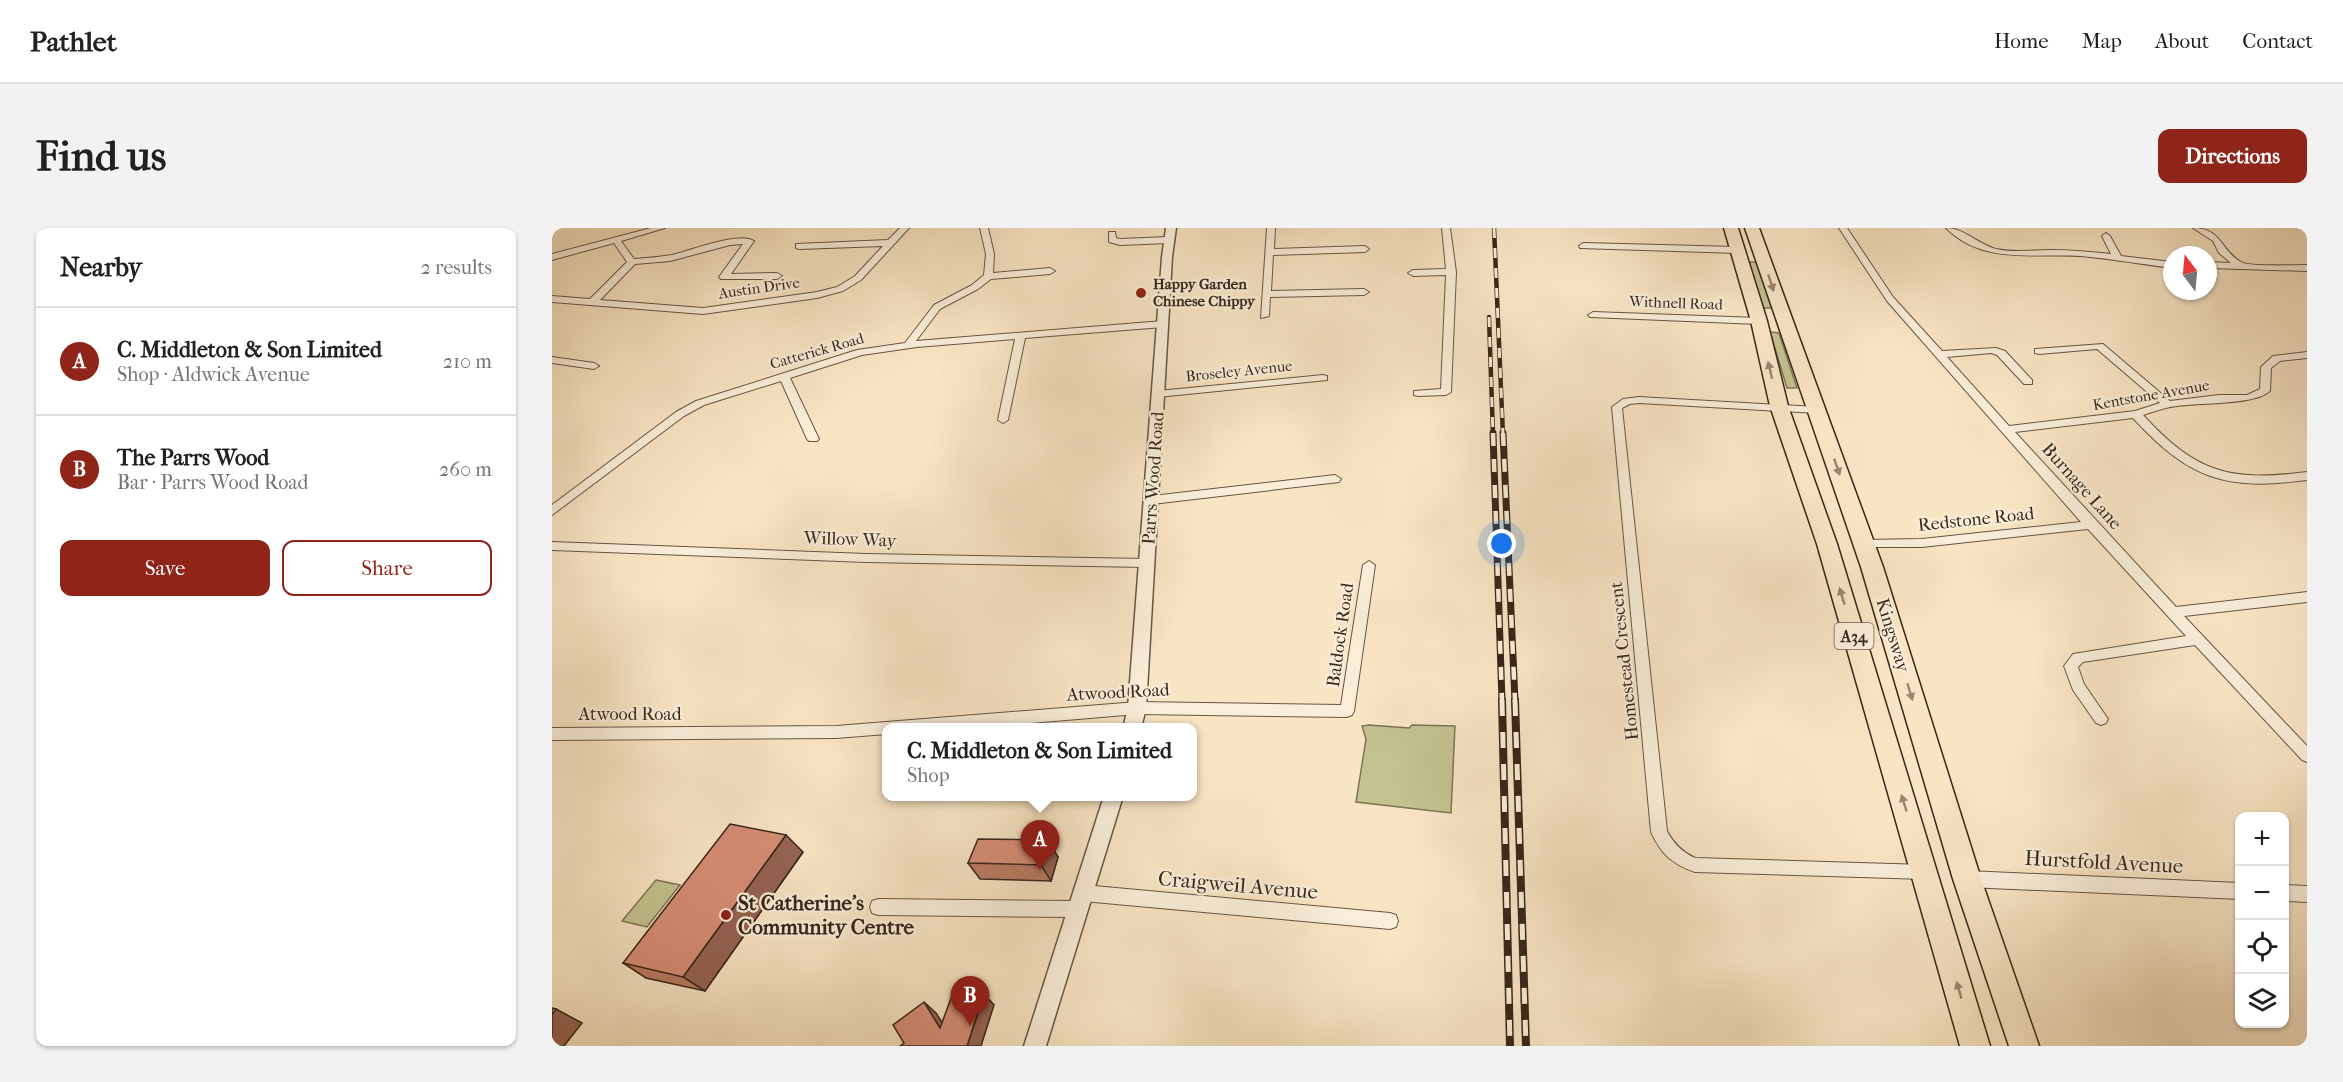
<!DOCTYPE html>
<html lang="en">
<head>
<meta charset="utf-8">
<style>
	:root { --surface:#fff; --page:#f2f2f2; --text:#202124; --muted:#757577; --line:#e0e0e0; --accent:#8f2418 }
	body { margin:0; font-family:"IM FELL French Canon",serif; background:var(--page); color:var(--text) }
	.controls { position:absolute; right:18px; bottom:18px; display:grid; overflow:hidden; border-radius:12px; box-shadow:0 2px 4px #0004 }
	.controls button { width:54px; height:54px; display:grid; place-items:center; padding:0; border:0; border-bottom:2px solid var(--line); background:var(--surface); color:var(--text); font:30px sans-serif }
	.compass { position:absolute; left:1611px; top:18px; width:54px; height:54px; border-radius:50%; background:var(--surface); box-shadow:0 2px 4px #0004; rotate:344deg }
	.you { position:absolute; left:950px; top:316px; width:21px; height:21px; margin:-15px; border:4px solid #fff; border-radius:50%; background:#1a73e8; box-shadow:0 0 0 9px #1a73e833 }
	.badge { display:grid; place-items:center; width:39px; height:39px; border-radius:50%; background:var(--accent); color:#fff; font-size:20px; font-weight:700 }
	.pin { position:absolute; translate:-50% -50px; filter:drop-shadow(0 2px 3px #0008) }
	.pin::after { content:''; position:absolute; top:32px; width:21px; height:18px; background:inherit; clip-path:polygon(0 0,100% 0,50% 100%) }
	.popup { position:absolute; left:330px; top:495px; width:315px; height:78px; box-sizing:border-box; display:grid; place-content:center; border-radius:12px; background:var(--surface); filter:drop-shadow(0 2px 4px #0005); font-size:20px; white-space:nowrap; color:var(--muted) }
	.popup b { font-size:22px; color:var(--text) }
	.popup::after { content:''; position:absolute; left:50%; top:100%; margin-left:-12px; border:12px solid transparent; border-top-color:var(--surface) }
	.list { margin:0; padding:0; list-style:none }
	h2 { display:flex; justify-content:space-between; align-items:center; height:78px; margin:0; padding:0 24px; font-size:26px }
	h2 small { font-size:20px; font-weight:400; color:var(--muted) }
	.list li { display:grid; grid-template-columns:39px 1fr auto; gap:18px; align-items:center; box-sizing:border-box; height:108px; padding:0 24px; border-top:2px solid var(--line) }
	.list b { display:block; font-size:22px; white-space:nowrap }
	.list p { margin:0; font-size:20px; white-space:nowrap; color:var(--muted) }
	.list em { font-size:20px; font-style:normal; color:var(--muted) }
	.actions { display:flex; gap:12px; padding:18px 24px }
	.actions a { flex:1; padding:14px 0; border:2px solid var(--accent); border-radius:12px; text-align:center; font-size:21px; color:var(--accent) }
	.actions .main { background:var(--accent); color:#fff }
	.icon { flex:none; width:33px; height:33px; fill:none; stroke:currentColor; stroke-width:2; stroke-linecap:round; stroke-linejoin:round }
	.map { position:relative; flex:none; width:1755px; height:818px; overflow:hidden; border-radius:12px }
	header { display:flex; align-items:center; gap:36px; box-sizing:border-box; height:84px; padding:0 30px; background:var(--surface); border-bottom:2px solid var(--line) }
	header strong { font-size:28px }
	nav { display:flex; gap:33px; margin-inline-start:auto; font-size:21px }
	.intro { display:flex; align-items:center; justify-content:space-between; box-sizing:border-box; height:144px; padding:0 36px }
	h1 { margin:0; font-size:42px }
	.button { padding:15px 27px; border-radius:12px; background:var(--accent); color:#fff; font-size:21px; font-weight:700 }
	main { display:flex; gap:36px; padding:0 36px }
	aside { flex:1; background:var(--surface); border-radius:12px; box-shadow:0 2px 4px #0004 }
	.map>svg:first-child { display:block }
</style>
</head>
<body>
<header>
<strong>Pathlet</strong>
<nav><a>Home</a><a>Map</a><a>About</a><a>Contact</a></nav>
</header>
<div class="intro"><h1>Find us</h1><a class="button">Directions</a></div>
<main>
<aside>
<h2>Nearby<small>2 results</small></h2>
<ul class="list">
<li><span class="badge">A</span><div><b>C. Middleton &amp; Son Limited</b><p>Shop · Aldwick Avenue</p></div><em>210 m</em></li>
<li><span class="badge">B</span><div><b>The Parrs Wood</b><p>Bar · Parrs Wood Road</p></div><em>260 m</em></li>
</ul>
<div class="actions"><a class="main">Save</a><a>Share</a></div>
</aside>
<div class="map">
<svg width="1755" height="818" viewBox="0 0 1755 818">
	<rect width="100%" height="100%" fill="#f8e5c4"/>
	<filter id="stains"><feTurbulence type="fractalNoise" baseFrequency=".00333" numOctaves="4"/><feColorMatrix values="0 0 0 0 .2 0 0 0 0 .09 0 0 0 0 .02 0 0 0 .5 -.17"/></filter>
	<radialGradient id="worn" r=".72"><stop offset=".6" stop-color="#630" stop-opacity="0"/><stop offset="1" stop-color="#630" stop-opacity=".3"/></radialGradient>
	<path fill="#c3c390" stroke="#7d7455" stroke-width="1.5" d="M1196 34H1204L1220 80H1211Z
		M1218 104 1227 105 1245 160H1235Z
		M817 497 857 500 860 497 903 498 899 585 804 574 814 511 810 498Z
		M104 652 128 657 95 699 70 693Z"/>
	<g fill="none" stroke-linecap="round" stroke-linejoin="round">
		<g stroke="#675644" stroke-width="2">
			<path id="minor" d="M99 0H113L69 13 82 31C95 30 108 29 120 27 138 23 187 3 202 13L179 46 225 45 230 48 225 51H169L167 49 191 16 178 17 118 33 83 36 48 72 151 80 265 64 285 59 303 48 331 18 247 21 244 20V16L336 12 348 0H357L309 52 291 63 265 70 151 86 0 74V68L38 71 75 34 62 15 0 32V26Z
				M428 0H436L442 26 441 45 498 40 503 43 498 46 439 51 426 61 388 81 364 113 611 93 616 96 611 99 473 110 456 192 451 195 446 192 463 111 365 119 310 127 238 150 267 211 265 213H257L255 211 229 153 152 177 132 188 0 287V277L124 184 144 173 305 122 353 115 382 77 420 57 432 47 434 26Z
				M715 0H723L722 21 813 18 817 21 813 24 721 27 719 63 812 61 817 64 812 67 718 69 717 88 709 90Z
				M890 0H898L904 44 899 164 894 167 866 168 862 167V163L889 161 894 47 861 48 856 45 861 42 894 41Z
				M1287 0H1295L1341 69 1390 123 1444 120 1453 123 1480 152V156H1472L1445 127 1439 125 1395 129 1457 198 1583 183 1608 175 1545 121 1487 126 1483 125V121L1551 116 1618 173 1667 167H1695L1708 161 1709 139 1721 128 1755 124V130L1728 133 1719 140 1718 163C1702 178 1643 174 1618 179 1609 181 1600 184 1591 187 1644 245 1678 254 1755 244V252C1673 263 1637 251 1581 190L1463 204 1624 379 1755 364V374L1632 388 1755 518V534L1750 532 1643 417 1531 434 1526 439 1532 456 1556 491 1554 495 1549 497 1544 495 1521 462 1512 438 1521 426 1634 408 1536 301 1370 319H1308L1306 316 1308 313 1312 312 1370 311 1529 294 1335 73Z
				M1394 0C1412 0 1426 16 1444 21 1462 25 1481 22 1499 22 1519 22 1539 24 1559 26L1550 8 1554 5 1558 8 1569 28 1620 34V40C1589 36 1560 31 1529 28 1482 25 1431 37 1394 0Z
				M1641 0C1670 0 1668 22 1689 34 1697 39 1743 37 1755 37V43L1656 40V34L1679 35 1667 25 1661 13Z
				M557 4H563L564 10 568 11 617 9 621 12 617 15 568 17 557 14Z
				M1031 15 1186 19 1190 22 1186 25 1028 20 1027 18Z
				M1041 84 1207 90 1212 93 1207 96 1038 89 1036 87Z
				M0 129 42 135 47 138 42 141 0 135Z
				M771 147 775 148V152L606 169 601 166 606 163Z
				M1087 169 1265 179 1270 182 1265 185 1087 175 1078 176 1070 180 1115 603C1122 616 1130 624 1143 630L1373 637 1379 639 1381 644 1379 649 1373 651 1143 644C1120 636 1109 626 1099 604L1060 179 1071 171Z
				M783 247 789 251 787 254 600 276 594 272 600 268Z
				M0 314 314 326 595 331 601 335 595 339 314 334 0 322Z
				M817 333 823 337 802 483 800 487 795 489 585 486 418 500H335V506L284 510 0 512V500L284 498 585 474 789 477 811 337Z
				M1415 643 1688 655V671L1415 659 1409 656 1407 651 1409 646Z
				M531 657 838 685 844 687 846 693 844 699 838 701 531 673 525 670 523 665 525 660Z
				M1732 657 1755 658V674L1732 673Z
				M326 671 526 673 532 675 534 681 532 687 526 689 326 687 320 685 318 679 320 673Z"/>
		</g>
		<g stroke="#675644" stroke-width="3">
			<path id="tertiary" d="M614 0H624L620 29 594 480 589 500H571L576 480 610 29Z
				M552 568H571L494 818H472Z"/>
		</g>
		<g stroke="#37261a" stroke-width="3">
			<path id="trunk" d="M1172 0H1186L1215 93 1236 178 1285 316 1438 818H1408L1265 316 1218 178 1199 93Z
				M1193 0H1207L1331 339 1429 651 1487 818H1457L1401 651 1309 339Z"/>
		</g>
		<use href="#minor" fill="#faeed9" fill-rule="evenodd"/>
		<use href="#tertiary" fill="#faeed9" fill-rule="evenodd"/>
		<use href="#trunk" fill="#f8e5c4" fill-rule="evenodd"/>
		<g stroke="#37261a" stroke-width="4.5">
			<path id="rail-far2" d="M942 0 951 207
				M937 89 941 207"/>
		</g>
		<g stroke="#37261a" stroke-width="7">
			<path id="rail-far1" d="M941 205 950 473
				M951 205 963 473"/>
		</g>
		<g stroke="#37261a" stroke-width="8">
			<path id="rail" d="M950 472 958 818
				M963 472 974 818"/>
		</g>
		<use href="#rail-far2" stroke="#faeed9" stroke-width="3" stroke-dasharray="10" stroke-linecap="butt"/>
		<use href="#rail-far1" stroke="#faeed9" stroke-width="4.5" stroke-dasharray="13" stroke-linecap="butt"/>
		<use href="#rail" stroke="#faeed9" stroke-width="5" stroke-dasharray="16" stroke-linecap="butt"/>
	</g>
	<path fill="#b97a65" stroke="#37261a" stroke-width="1.5" d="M496 612 506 629 499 653 428 651 416 635Z
		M251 624 153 763 94 750 71 735Z"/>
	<path fill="#966353" stroke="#37261a" stroke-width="1.5" d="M234 607 251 624 153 763 131 749Z
		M496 612 506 629 499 653 489 637Z
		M432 766 442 777 429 818H415Z
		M372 774 384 785 400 810 388 800Z
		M4 781 30 795 12 818H0V787Z"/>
	<path fill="#d78e76" stroke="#37261a" stroke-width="1.5" d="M178 596 234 607 131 749 71 735Z
		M426 611 496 612 489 637 416 635Z
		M401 765 432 766 415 818H348L352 815 341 797 372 774 388 800Z
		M0 780 4 781 0 787Z"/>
	<defs><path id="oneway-solid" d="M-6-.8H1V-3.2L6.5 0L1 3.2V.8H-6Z" transform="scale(1.5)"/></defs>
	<g fill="#98866f">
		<use href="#oneway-solid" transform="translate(1219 55) rotate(72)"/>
		<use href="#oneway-solid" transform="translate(1218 142) rotate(-103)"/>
		<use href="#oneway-solid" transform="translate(1285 239) rotate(71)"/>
		<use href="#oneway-solid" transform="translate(1290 368) rotate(-107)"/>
		<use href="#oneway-solid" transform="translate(1358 464) rotate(73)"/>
		<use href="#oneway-solid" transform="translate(1352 575) rotate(-107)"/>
		<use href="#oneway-solid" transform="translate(1407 762) rotate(-106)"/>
	</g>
	<g fill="#8f2418" stroke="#faeed9" stroke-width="2">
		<circle cx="589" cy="65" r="6"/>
		<circle cx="174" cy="687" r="6"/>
	</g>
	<g text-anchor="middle" stroke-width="4.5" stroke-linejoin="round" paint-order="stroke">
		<g font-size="15" font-weight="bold" fill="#37261a" stroke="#faeed9" text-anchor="start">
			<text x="601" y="61">Happy Garden<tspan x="601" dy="17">Chinese Chippy</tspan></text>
		</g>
		<g font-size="15" fill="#37261a" stroke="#faeed9">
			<text transform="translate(207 60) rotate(-8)" y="5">Austin Drive</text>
			<text transform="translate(1124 75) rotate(2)" y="5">Withnell Road</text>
			<text transform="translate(265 123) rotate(-16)" y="5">Catterick Road</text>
			<text transform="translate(687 143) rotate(-6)" y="5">Broseley Avenue</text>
			<text transform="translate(1599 167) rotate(-10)" y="5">Kentstone Avenue</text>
		</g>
		<rect fill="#faeed9" stroke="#726253" stroke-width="1.5" x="1282.5" y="395" width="39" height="26" rx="4.5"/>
		<g font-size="16" font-weight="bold" fill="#37261a">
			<text x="1302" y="414">A34</text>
		</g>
		<g font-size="18" fill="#37261a" stroke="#faeed9">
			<text transform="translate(601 250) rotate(-86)" y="6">Parrs Wood Road</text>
			<text transform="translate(1530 258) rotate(48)" y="6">Burnage Lane</text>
			<text transform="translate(1424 291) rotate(-6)" y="6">Redstone Road</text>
			<text transform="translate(298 311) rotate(2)" y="6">Willow Way</text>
			<text transform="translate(788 407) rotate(-82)" y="6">Baldock Road</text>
			<text transform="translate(1341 407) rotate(73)" y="6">Kingsway</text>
			<text transform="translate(1072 433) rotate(-96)" y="6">Homestead Crescent</text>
			<text transform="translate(566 464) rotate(-3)" y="6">Atwood Road</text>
			<text x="78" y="492">Atwood Road</text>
		</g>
		<g font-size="21" fill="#37261a" stroke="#faeed9">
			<text transform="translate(1552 634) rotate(3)" y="7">Hurstfold Avenue</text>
			<text transform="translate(686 657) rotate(5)" y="7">Craigweil Avenue</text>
		</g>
		<g font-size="21" font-weight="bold" fill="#37261a" stroke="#faeed9" text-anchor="start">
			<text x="186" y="682">St Catherine's<tspan x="186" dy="24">Community Centre</tspan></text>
		</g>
	</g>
	<rect width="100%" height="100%" filter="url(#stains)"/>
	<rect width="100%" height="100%" fill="url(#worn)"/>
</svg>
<div class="controls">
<button>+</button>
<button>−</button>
<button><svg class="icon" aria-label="locate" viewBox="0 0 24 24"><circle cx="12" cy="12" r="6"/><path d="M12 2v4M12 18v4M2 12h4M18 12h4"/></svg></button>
<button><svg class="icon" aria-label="layers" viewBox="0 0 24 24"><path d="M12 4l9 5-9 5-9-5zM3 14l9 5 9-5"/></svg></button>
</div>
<svg class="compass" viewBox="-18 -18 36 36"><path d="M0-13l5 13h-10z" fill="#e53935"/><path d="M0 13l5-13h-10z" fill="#757577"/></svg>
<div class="you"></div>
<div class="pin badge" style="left:488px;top:642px">A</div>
<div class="popup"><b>C. Middleton &amp; Son Limited</b>Shop</div>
<div class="pin badge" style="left:418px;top:798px">B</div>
</div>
</main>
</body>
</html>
